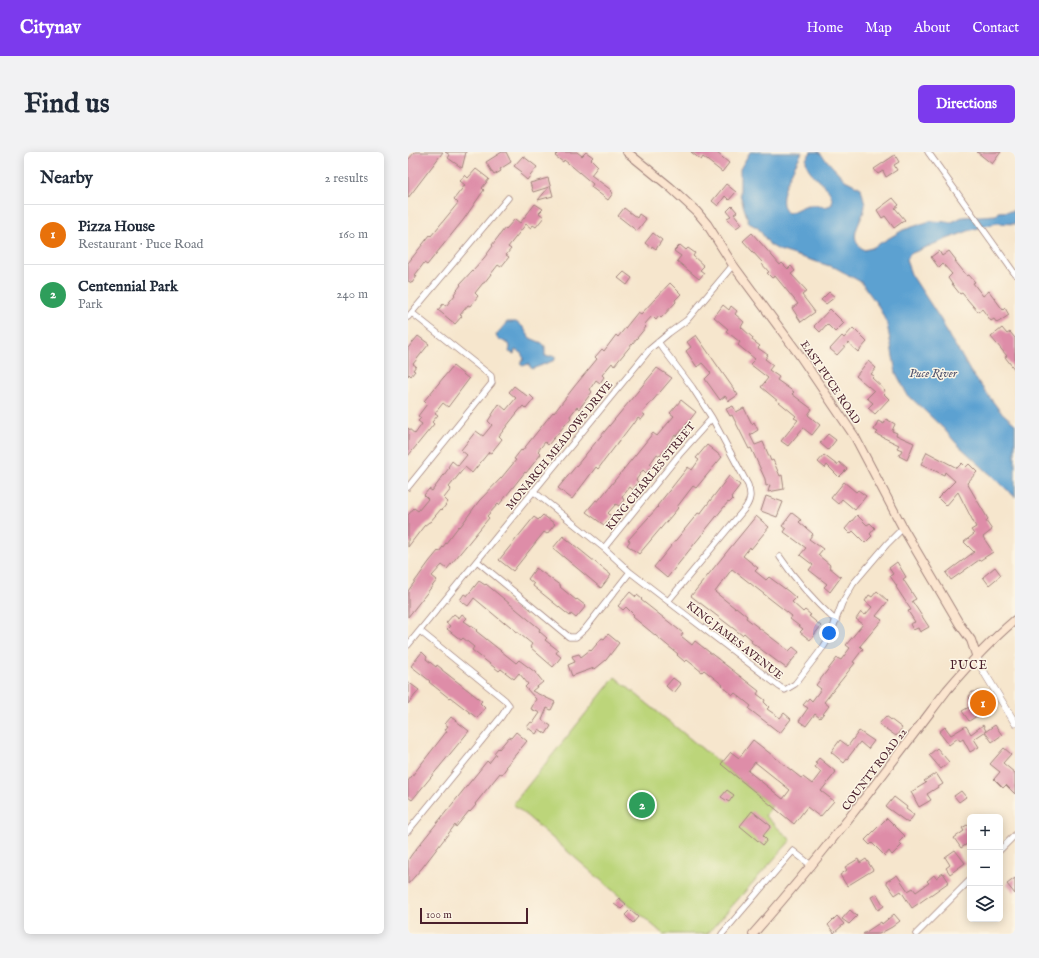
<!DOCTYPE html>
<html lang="en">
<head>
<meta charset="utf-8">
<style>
	:root { --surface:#fff; --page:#f2f2f3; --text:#1f2937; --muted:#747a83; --line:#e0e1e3; --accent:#7c3aed }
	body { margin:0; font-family:"IM FELL English",serif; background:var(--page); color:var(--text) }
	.controls { position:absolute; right:12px; bottom:12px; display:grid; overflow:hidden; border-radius:6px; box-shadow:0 2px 10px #0003 }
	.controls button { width:36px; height:36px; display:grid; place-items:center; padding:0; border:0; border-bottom:1px solid var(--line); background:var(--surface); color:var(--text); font:20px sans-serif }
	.scale { position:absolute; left:12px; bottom:10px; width:108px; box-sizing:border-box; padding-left:4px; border:2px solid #4a1f2b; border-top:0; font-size:11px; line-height:14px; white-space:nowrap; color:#4a1f2b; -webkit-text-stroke:3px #fcf5e5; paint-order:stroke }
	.you { position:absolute; left:421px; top:481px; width:14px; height:14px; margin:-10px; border:3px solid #fff; border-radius:50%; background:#1a73e8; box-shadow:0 0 0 6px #1a73e833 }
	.badge { display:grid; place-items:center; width:26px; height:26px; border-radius:50%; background:var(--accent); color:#fff; font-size:13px; font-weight:700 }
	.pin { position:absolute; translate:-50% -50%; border:2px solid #fff; box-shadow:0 1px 4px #0006 }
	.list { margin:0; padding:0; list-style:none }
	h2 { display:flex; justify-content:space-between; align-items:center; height:52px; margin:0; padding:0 16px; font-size:17px }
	h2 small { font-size:13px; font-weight:400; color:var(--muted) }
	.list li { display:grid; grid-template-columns:26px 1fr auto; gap:12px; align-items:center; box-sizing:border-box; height:60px; padding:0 16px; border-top:1px solid var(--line) }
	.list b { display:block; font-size:15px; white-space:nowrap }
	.list p { margin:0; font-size:13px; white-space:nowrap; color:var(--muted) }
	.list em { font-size:13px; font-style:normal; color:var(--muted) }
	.icon { flex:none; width:22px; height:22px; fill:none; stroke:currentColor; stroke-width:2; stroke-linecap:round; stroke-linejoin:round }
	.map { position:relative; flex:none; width:607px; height:782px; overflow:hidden; border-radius:6px }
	header { display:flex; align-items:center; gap:24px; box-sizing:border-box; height:56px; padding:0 20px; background:var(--accent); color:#fff }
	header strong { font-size:19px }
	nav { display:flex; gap:22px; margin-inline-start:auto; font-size:14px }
	.intro { display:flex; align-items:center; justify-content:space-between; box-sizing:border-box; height:96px; padding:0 24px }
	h1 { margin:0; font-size:28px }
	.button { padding:10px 18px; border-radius:6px; background:var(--accent); color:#fff; font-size:14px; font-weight:700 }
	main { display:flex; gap:24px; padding:0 24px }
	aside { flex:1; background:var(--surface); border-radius:6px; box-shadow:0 2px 10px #0003 }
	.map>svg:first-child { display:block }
</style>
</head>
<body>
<header>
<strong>Citynav</strong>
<nav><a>Home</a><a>Map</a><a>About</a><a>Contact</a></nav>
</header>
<div class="intro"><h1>Find us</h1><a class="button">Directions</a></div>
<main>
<aside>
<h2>Nearby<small>2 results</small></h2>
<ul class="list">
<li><span class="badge" style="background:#e8710a">1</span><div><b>Pizza House</b><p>Restaurant · Puce Road</p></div><em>160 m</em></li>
<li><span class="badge" style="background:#2e9e5b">2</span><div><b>Centennial Park</b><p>Park</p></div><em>240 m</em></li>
</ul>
</aside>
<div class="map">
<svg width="607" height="782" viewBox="0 0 607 782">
	<rect width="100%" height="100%" fill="#fcf5e5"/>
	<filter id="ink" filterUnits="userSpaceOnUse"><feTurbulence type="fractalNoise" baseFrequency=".025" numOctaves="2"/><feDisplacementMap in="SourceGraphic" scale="8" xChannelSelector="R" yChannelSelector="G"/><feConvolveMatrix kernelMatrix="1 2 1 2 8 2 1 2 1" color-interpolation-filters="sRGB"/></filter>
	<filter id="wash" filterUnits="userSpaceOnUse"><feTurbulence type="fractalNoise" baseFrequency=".012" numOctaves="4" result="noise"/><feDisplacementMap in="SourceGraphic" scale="16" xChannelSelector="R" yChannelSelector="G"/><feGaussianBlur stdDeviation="0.9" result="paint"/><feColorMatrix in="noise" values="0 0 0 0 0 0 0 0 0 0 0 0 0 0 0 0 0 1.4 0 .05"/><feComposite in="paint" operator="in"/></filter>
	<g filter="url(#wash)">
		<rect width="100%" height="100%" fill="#f6e6cd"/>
		<path fill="#bcd57a" stroke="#837a52" d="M207 525 364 654 357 664 383 688 299 782H255L105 652Z"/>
		<path fill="#5ca1d1" stroke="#53607e" d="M342 0H394C388 13 364 49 380 61 388 59 395 53 402 53 411 52 416 58 424 52 427 33 397 25 398 7L403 0H411L437 28 453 36C454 42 457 49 457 54 455 70 437 85 456 98L464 96 495 78 522 69 544 70 554 65 588 63 590 60 607 59V72L589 71 563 78 531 90 502 102 500 104 498 108 503 122 533 168 542 186 552 201 562 219 592 259 607 272V345L548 291 536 277 499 242 488 221 479 172 471 155 453 130 428 116 371 98 362 93 350 76 341 71 336 56 332 42V17Z
			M99 170H108L115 175 122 186 134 191 137 194V204H147V208L124 217 120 212 115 214 112 212 116 207 113 201 107 198 106 202 101 200 102 195 101 192 89 186 88 183Z"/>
		<g id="blocks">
			<path fill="#de8da8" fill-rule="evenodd" d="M7 0H35L0 46V8Z
				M37 0H58L54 16 40 6 42 3Z
				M94 0H98L103 10 92 17 93 19 86 23 78 10Z
				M151 0H169L174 4 178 0 185 5 183 7 190 14 183 23 203 38 202 39 205 41 200 48 183 35 185 32 165 15 156 8 155 10 147 4Z
				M283 0H308L321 11 314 20 295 5 293 8Z
				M569 0H593L584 12Z
				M487 3 491 10 486 13 489 18 478 25 475 19 470 22 466 17Z
				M115 4 129 15 119 28 112 22 114 20 106 14Z
				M68 17 81 27 74 36 76 38 56 67 19 113 16 111 7 123 9 124 4 131 0 129V111L22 83 23 84 50 51 46 47 57 33 52 29 57 23 60 26Z
				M140 26 145 44 130 48 141 35 125 40 122 31Z
				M318 32 328 40 321 48 317 44 310 54 304 49Z
				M485 46 491 53 487 56 497 68 486 76 477 64 474 66 469 58Z
				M127 52 135 57 131 61 136 65 128 75 125 73 123 76 118 72 100 95 103 97 98 103 101 105 93 115 90 113 76 131H75L67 141 70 144 62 154 60 153 52 163 54 164 47 172 30 158 35 152 38 154 47 143 46 142 53 133 52 132 76 106 85 94 84 93 97 76 98 77 107 67 112 71Z
				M324 54 329 60 326 62 334 72 328 76 319 66 323 64 319 59Z
				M216 56 229 66 231 62 238 67 229 79 210 64Z
				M245 81 254 88 248 97 244 94 243 96 237 91Z
				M344 81 372 113 374 111 380 117 383 114 387 119 383 122 399 139 394 143 407 160 393 170 384 156 390 152 367 124 364 126 359 121 361 120 353 111 354 110 335 89Z
				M272 93 278 98 280 96 287 101 285 104 296 114 292 118 296 121 291 127 269 109 273 104 266 99Z
				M531 99 534 104 541 99 548 108 547 109 559 124 561 123 567 130 565 131 575 144 581 139 595 158 597 156 601 163 589 171 586 167 583 169 574 157 570 160 554 141 552 142 544 132 540 126 544 122 535 112 531 116 523 105Z
				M216 120 224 126 219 133 210 126Z
				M262 131 273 142 267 148 268 150 253 166 251 164 248 168 244 164 236 173 238 175 206 214 204 211 194 223 196 225 192 231 188 228 182 237 184 240 171 257 169 255 162 264 163 266 140 293 137 290 130 299 133 302 118 321 117 320 91 353 90 352 79 364 81 366 76 372 39 417 34 413 24 424 29 428 0 465V439L21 410 30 399 31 400 51 374 52 375 71 349 94 325 108 308 106 307 113 298 114 299 145 260 146 261 166 235 189 207 187 205 194 197 196 199 208 183 210 185 230 160 233 162Z
				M421 140 427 145 418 152 413 148Z
				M315 153 321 158 323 154 329 159 327 162 336 170 333 175 345 186 344 188 352 194 350 196 360 203 357 207 365 213 361 218 371 225 369 228 386 240 384 242 404 257 400 263 412 273 404 283 395 276 380 294 373 289 390 268 386 266 388 264 353 235 360 226 342 212 347 207 330 193 332 190 318 179 320 177 306 165Z
				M422 157 436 171 427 180 419 172 412 180 406 174Z
				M445 176 459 190 450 200 440 191 429 203 422 197 434 184 436 186Z
				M594 176 599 182 602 180 607 186V218L597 205 599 204 583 185Z
				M288 183 330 243 321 249 317 244 312 248 297 227 303 221 294 211 289 215 278 199 283 195 279 190Z
				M10 184 21 192 5 212 8 214 5 218 7 219 3 224 1 222 0 224V196Z
				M460 209 468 216 463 222 466 224 464 226 477 238 475 241 481 247 467 262 460 256 465 251 459 246 466 239 448 224Z
				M45 214 61 227 40 255 35 251 27 261 30 263 24 270 26 272 0 304V276L7 282 14 272 10 269 13 266 10 264 19 252 16 249Z
				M249 216 264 226 234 261 237 263 233 268 230 266 226 272 225 271 190 317 188 315 164 347 150 336Z
				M106 234 119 244 121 242 126 247 118 257 115 254 109 261 91 284 94 287 83 301 81 300 64 321 57 315 41 335 43 337 36 346 40 350 34 358 33 357 22 370H21L16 374 0 395V363L6 356 10 359 20 347 16 343 21 337 24 339 41 316 40 315 44 309 50 314 59 303 53 298 68 279 75 284 84 273 80 269 91 252 98 258 108 246 101 240Z
				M273 248 288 260 269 284 267 283 252 304 249 302 242 312 244 314 238 321 235 318 228 328 230 330 225 338 222 335 214 345 216 348 211 354 208 352 200 361 203 364 196 373 178 360 188 348 190 349 245 281 249 284 266 264 262 261Z
				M325 254 328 260 336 256 344 272 346 270 350 278 342 283 347 293 355 290 363 309 365 308 372 324 374 323 376 337 360 340 362 333 358 334 357 327 343 296 341 297 324 263 322 264 318 257Z
				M478 267 487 272 484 279 489 281 488 283 506 291 499 308 491 304 494 298 489 296 491 293 468 282 470 280 466 278 470 269 476 272Z
				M420 282 428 288 420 298 412 291Z
				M299 293 314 305 288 336 285 334 269 355 270 356 231 402 219 393 222 389 220 388 250 355 249 354 280 315 284 318 291 308 288 306Z
				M519 300 549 316 554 311 558 315 561 312 569 320 559 331 580 367 578 369 584 378 575 385 585 400 571 409V408L543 428 538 421 566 400 556 390 566 382 563 378 568 375 550 340 538 354 530 346 547 329 537 320 536 323 513 312Z
				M416 303 429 313 431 310 439 317 431 325 419 313 417 316 410 310Z
				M321 324 332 333 323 345 325 347 321 351 320 350 259 426 246 415 290 361 292 362Z
				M436 330 448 340 450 338 458 344 447 358 434 347 430 352 423 346Z
				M358 344 375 350 369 365 353 359Z
				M384 361 393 368 391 370 405 382 401 387 415 397 410 403 422 413 421 415 433 425 422 440 416 435 419 432 401 418 405 413 392 403 398 396 376 380 378 377 374 374Z
				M135 363 147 372 139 382 136 380 105 419 91 408 126 365 130 368Z
				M449 363 459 373 462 371 467 376 462 382 464 384 457 391 445 379 442 382 437 377Z
				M348 364 361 375 343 397 342 395 335 404 350 416 347 419 358 428 361 425 380 439 388 446 384 450 395 460 397 458 403 463 401 464 413 474 402 488 392 480 395 477 382 467 384 464 324 417 307 440 327 456 328 455 339 464 338 466 381 499 385 495 391 500 378 516 343 490 344 488 336 481 334 483 283 444Z
				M155 384 203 423 193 436 145 396Z
				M489 410 498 425 495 427 508 447 504 449 521 475 512 480 510 476 505 478 502 472 507 470 500 459 503 458 488 435 489 434 482 424 485 422 481 416Z
				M587 415 593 423 581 433 575 425Z
				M128 416 153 434 152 435 168 448 169 447 178 454 168 466 163 462 162 464 125 434 126 432 120 427Z
				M71 429 77 433 78 432 132 477 131 479 139 486 137 488 150 498 148 501 153 505 145 515 122 495 124 492 97 470 96 471 66 446 60 454 52 448 56 442 59 444Z
				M469 439 480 449 468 464 474 468 452 494 455 497 445 510 447 511 416 550 421 554 412 566 407 562 398 574 391 569 400 556 395 553 401 546 404 549 413 537 408 533 429 506 433 508 442 496 438 493 455 472 448 467 453 460 457 463 464 455 457 449 461 443 464 445Z
				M222 440 228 445 229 443 234 447 233 448 275 481 273 484 284 493 287 489 351 539 349 542 357 548 356 550 361 555 359 557 372 566 376 561 383 567 372 581 341 557 343 554 327 541 325 543 314 534 315 533 296 518 294 520 279 508 277 510 269 503 270 502 225 465 226 463 218 455 215 458 210 454Z
				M46 462 51 466 54 462 59 466 56 469 69 478 68 479 108 511 111 508 127 520 135 530 124 539 147 550 143 558 139 556 134 568 143 574 138 582 131 577 128 582 119 575 123 570 125 571 132 561 123 557 128 547 117 535 120 532 111 521 106 527 93 517 91 519 64 498 66 495 55 486 53 488 39 477 42 474 38 471Z
				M200 482 211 491 198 508 187 517 186 516 164 524 160 513 167 510 164 504 171 502 173 505 182 498 183 499 194 486 196 487Z
				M14 500 19 505 18 507 28 515 29 513 34 517V518L74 549 72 551 77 556 69 566 42 545 41 546 21 530 22 529 3 514Z
				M265 526 273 532 266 541 258 534Z
				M0 530 11 538 0 552Z
				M572 539 573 547 579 543 586 553 561 569 554 559 563 554 561 544 564 540Z
				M478 564 494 576 488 584 471 572Z
				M43 565 61 579 4 648 0 645V629L39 579 37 578 40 574 37 572Z
				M575 573 578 579 566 587 571 595 562 600 555 587 552 589 550 586 541 593 531 580 537 575 543 583 558 574 563 582Z
				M587 573 594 583 584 590 577 580Z
				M451 579 466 589 460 597 452 590 436 611 423 600 432 588 440 594Z
				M108 580 119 589 98 614 99 615 94 622 92 621 67 652 68 653 62 660 61 659 48 675 47 673 14 716 0 732V708L4 702 79 609 81 611 88 602 86 601 90 596 91 597 101 585 103 586Z
				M345 588 393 626 395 625 404 632 413 620 407 615 409 612 407 611 411 606 428 620 413 639 426 649 412 665 399 655 386 672 313 612 323 600 331 606ZM347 610 382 638 375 647 340 619Z
				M529 596 541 610 533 617 521 603Z
				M596 596 603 602 595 611 607 621V642L598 633 595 636 586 627 592 620 582 612Z
				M528 621 535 632 519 642 523 648 511 655 503 640 518 631 516 629Z
				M319 638 326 643 321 650 313 645Z
				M553 639 558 645 551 650 546 644Z
				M486 645 499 655 498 657 506 663 500 671 478 655Z
				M344 659 363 674 355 684 359 688 355 693 332 674Z
				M479 666 497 684 491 690 494 693 484 703 481 699 477 704 464 691 462 693 457 688Z
				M559 673 562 675V690L553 696 546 686 556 679 554 676Z
				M547 698 557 711 542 722 538 716 542 713 537 705Z
				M450 707 452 711 458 707 465 718 439 734 432 723 439 718 437 715Z
				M535 721 541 730 504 756 493 739 487 743 478 730 489 723 500 739 505 736 508 740 521 731 519 729 526 723 528 726Z
				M607 726V742L599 732Z
				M469 742 476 754 470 758 463 745Z
				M211 746 218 752 213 757 206 752Z
				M222 758 230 765 225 771 217 763Z
				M442 758 449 764 441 772 434 767Z
				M486 762 492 769 484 775 471 782H455L473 770 474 772Z
				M429 764 436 772 426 781 420 773Z"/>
		</g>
	</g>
	<g filter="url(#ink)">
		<use href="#blocks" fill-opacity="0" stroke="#a0827c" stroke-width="1"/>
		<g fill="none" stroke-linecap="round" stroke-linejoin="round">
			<g stroke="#a0827c" stroke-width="7">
				<path id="minor" d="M520 0 607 122
					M0 165 100 46
					M250 190 284 235 304 266 340 333C343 342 343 347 338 355L260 449
					M0 335 84 231 83 224 4 161
					M125 339 196 396 222 420 372 535 377 538 387 532 416 494 422 484 434 451 445 432 479 392 495 376
					M196 396 271 303 304 266
					M372 405C388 429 407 450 428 469
					M69 409 161 485H168L177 477 222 420
					M0 493 242 197 261 181 279 168 325 113
					M0 679 93 565 101 553 97 548 12 479
					M592 698 607 683
					M314 782 385 699 404 714
					M508 782 562 728"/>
			</g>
			<g stroke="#a0827c" stroke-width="8">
				<path id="tertiary" d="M568 503 573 515 607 571"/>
			</g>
			<g stroke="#a0827c" stroke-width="10">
				<path id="secondary" d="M219 0 262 35 289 60 299 72 325 113 390 201 447 285 495 376 552 473 563 488 568 503
					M345 782C414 704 476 621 539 538 561 512 581 490 607 468"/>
			</g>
			<use href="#minor" stroke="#fff" stroke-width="5.5"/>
			<use href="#tertiary" stroke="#fff" stroke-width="7"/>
			<use href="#secondary" stroke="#fbe5cf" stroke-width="8"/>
		</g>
	</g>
	<g text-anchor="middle" stroke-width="3" stroke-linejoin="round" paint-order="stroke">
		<g font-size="11" fill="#4a1f2b" stroke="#fcf5e5">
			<text transform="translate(423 230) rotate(56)" y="4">EAST PUCE ROAD</text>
			<text transform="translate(151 293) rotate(-51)" y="4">MONARCH MEADOWS DRIVE</text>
			<text transform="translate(242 324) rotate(-51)" y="4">KING CHARLES STREET</text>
			<text transform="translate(327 488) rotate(38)" y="4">KING JAMES AVENUE</text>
			<text transform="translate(466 617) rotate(-53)" y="4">COUNTY ROAD 22</text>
		</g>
		<g font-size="12" font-style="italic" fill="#51536d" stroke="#fcf5e5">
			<text x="525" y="225">Puce River</text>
		</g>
		<g font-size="12" letter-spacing="1" fill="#4a1f2b" stroke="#fcf5e5">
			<text x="561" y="517">PUCE</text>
		</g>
	</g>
</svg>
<div class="controls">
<button>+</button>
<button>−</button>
<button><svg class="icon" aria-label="layers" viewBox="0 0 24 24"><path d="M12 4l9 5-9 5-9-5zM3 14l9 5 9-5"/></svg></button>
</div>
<div class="scale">100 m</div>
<div class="you"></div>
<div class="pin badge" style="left:575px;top:551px;background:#e8710a">1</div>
<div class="pin badge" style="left:234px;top:653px;background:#2e9e5b">2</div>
</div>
</main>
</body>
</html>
